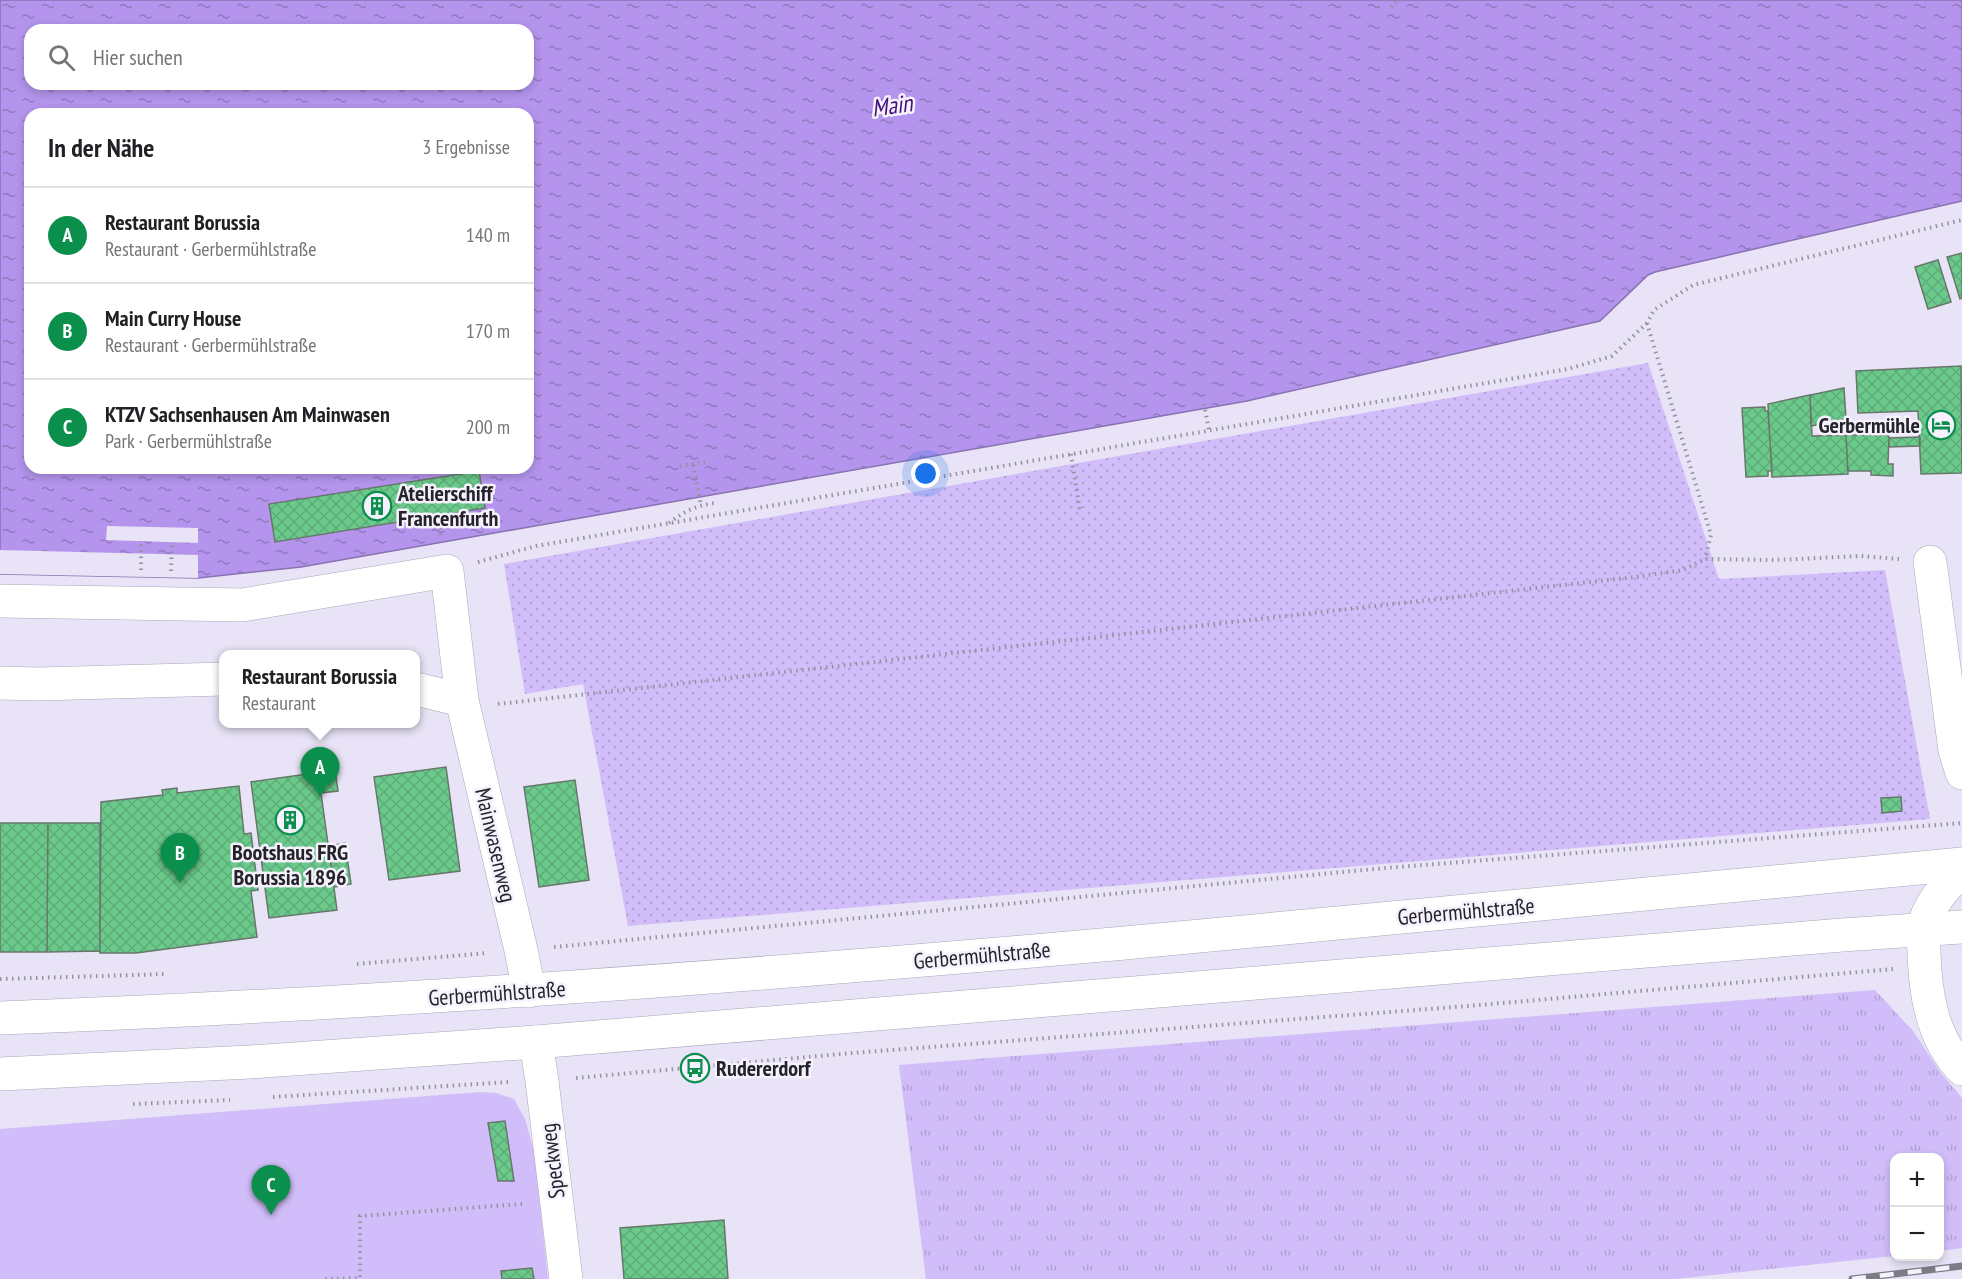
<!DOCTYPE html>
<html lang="de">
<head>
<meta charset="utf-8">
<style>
	:root { --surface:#fff; --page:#f2f2f2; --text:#202124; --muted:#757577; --line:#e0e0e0; --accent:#0b8f4d }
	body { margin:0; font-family:"PT Sans Narrow",sans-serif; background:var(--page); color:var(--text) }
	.controls { position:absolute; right:18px; bottom:18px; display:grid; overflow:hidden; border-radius:12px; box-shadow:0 3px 9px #0003 }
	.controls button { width:54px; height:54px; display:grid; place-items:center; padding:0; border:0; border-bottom:2px solid var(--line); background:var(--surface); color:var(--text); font:30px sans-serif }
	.you { position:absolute; left:926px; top:474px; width:21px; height:21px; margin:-15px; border:4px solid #fff; border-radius:50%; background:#1a73e8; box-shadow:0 0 0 9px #1a73e833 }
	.badge { display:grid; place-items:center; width:39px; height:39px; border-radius:50%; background:var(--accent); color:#fff; font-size:20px; font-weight:700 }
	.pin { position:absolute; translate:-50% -50px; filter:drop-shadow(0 2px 3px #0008) }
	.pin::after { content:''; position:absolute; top:32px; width:21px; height:18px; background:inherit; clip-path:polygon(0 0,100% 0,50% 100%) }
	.popup { position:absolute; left:219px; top:650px; width:201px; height:78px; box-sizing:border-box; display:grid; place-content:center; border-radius:12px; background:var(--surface); filter:drop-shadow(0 2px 4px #0005); font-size:20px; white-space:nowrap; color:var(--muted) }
	.popup b { font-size:22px; color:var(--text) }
	.popup::after { content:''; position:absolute; left:50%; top:100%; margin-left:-12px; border:12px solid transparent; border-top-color:var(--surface) }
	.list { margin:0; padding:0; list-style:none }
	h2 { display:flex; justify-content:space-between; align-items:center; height:78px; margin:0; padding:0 24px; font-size:26px }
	h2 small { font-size:20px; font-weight:400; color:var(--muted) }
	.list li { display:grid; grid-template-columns:39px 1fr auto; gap:18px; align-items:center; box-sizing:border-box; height:96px; padding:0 24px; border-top:2px solid var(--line) }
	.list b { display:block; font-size:22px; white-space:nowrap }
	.list p { margin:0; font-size:20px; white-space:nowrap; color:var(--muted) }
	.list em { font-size:20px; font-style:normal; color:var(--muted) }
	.icon { flex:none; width:33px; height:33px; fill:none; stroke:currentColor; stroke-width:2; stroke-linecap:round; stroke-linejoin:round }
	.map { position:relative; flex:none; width:1962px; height:1279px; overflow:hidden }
	.search { position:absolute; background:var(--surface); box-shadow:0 3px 9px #0003; left:24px; top:24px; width:510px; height:66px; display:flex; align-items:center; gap:15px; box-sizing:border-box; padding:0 21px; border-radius:18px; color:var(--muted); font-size:22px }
	.panel { position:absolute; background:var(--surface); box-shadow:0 3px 9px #0003; left:24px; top:108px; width:510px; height:366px; border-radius:18px }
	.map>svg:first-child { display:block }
</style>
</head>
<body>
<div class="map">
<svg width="1962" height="1279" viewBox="0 0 1962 1279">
	<defs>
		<pattern id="grass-tufts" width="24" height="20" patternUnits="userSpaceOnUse" patternTransform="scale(1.5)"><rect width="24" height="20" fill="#d1bdf9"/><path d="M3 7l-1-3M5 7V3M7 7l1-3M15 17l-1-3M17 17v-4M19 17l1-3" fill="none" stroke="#b3a2d5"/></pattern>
		<pattern id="park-dots" width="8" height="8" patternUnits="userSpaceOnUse" patternTransform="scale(1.5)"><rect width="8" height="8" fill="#d1bdf9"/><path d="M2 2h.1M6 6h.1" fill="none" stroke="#b3a2d5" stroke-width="1.8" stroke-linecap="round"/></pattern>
		<pattern id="water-ripples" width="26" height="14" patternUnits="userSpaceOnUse" patternTransform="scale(1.5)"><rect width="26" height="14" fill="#b494ec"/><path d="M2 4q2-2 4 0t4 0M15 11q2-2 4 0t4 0" fill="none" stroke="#9278bf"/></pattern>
		<pattern id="building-cross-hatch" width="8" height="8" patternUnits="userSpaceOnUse" patternTransform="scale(1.5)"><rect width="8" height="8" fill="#6bca8b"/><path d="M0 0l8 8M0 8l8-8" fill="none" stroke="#5dad78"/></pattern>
	</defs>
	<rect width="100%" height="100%" fill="#e8e3f6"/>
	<path fill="url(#grass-tufts)" d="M1875 990 1913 1031 1941 1073 1962 1098V1248L1940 1251V1158H1894V1256L1675 1279H926L899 1065Z"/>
	<path fill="url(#park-dots)" d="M1648 363 1719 579 1885 570 1930 819 628 926 583 684 525 694 504 564Z"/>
	<path fill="#d1bdf9" d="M480 1092 496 1093 514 1099 525 1119 534 1151 548 1279H0V1129Z"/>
	<path fill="url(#water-ripples)" stroke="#8972b2" stroke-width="1.5" fill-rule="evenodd" d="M0 0H1962V201L1655 272 1648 275 1600 321 1247 401 301 567 198 578 0 574ZM30 30H528V84H30ZM30 114H528V468H30Z"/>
	<path fill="#e8e3f6" d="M107 526 198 528V543L106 540Z
		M0 550 198 555V578L0 574Z"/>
	<path fill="url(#building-cross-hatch)" stroke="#67776b" stroke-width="1.5" d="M1962 253V298L1960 299 1947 257Z
		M1938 260 1951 302 1928 309 1915 267Z
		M1961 366 1962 473 1921 474 1918 411 1858 413 1856 371Z
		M1844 388 1846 419 1811 426 1810 395Z
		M1810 395 1812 436 1846 435 1848 474 1772 477 1768 404Z
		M1765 407V411H1768L1772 471H1768V476L1746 477 1742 408Z
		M1846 435H1889L1888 464H1893V476L1871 475V471H1848Z
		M1920 437V446L1889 447V438Z
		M479 471 485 508 275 542 269 504Z
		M446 767 460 871 389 880 374 777Z
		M335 770 338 791 321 793 337 910 269 918 251 782Z
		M575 780 589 880 539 887 524 787Z
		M239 786 244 834 251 833 258 890 251 891 257 937 136 953H100L101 802 163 795 162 790 177 788V793Z
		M1901 797 1902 811 1882 813 1881 798Z
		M0 823H48L47 952H0Z
		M48 823H100V951L47 952Z
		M345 843 351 884 334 887 329 846Z
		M505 1121 514 1181H498L488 1123Z
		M724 1220 728 1279H624L620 1228Z
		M532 1268 534 1279H502L501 1271Z"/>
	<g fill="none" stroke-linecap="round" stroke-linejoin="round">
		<g stroke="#aba6b8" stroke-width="34">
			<path id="minor" d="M1930 562 1955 750 1962 773
				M0 601 242 605 447 571 462 700 521 950 529 991
				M0 683 38 684 224 679
				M416 689 462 700
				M1962 872C1945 885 1927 907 1923 929 1922 936 1924 945 1924 952 1925 993 1932 1038 1962 1069
				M536 1042 542 1081 566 1279"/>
		</g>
		<g stroke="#aba6b8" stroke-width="34">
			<path id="major" d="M0 1018C376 1004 750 976 1125 943 1404 919 1683 889 1962 864
				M0 1074 250 1062 536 1042 1842 935 1962 927"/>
		</g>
		<path stroke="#95919f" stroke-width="4" stroke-dasharray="1.5 4.5" stroke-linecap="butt" d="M1391 7 1397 0
			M1647 323 1711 535 1705 559
			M1204 404 1209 431
			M1071 454 1080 511
			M693 465 701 505
			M680 466 705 462
			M437 516 441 539
			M669 523C683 512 697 505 715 503
			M478 562 536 546 1568 369 1612 356 1647 323 1654 310 1693 285 1962 220
			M141 570V542
			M171 571 172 543
			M498 704 1635 577 1683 570 1705 559 1774 560 1861 556 1899 559
			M554 947 1385 868 1962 823
			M357 964 487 953
			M0 979 167 974
			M576 1078 852 1053 1468 1006 1893 969
			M273 1097 509 1082
			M133 1104 230 1100
			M325 1279 360 1278V1216L522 1204"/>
		<use href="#minor" stroke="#fff" stroke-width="33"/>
		<use href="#major" stroke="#fff" stroke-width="33"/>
		<g stroke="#7e7b87" stroke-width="7">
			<path id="rail" d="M1852 1279 1962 1266"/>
		</g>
		<use href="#rail" stroke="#f5f1fd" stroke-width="4.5" stroke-dasharray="14" stroke-linecap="butt"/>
	</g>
	<defs>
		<g id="hotel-ring" transform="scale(1.5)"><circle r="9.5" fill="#f5f1fd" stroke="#0b8f4d" stroke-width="1.5"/><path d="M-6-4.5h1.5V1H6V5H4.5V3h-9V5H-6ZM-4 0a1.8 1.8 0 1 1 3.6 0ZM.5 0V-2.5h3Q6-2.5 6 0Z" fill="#0b8f4d"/></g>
		<g id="building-ring" transform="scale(1.5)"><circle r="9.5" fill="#f5f1fd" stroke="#0b8f4d" stroke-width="1.5"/><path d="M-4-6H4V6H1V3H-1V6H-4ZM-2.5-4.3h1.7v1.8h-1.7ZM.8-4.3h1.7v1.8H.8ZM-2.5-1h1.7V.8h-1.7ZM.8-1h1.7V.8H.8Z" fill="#0b8f4d"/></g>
		<g id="bus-ring" transform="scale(1.5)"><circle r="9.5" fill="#f5f1fd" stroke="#0b8f4d" stroke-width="1.5"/><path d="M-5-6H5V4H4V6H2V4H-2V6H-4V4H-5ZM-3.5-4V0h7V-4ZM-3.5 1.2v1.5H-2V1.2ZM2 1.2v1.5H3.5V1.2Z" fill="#0b8f4d"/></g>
	</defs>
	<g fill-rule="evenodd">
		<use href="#hotel-ring" x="1941" y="425"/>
		<use href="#building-ring" x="377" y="506"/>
		<use href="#building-ring" x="290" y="820"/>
		<use href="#bus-ring" x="695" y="1068"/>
	</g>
	<g text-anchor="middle" stroke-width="5" stroke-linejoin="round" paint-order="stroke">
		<g font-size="22" font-weight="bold" fill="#252329" stroke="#f5f1fd" text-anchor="start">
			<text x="1920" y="433" text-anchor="end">Gerbermühle</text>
			<text x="398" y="501">Atelierschiff<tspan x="398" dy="25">Francenfurth</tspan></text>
			<text x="290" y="860" text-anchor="middle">Bootshaus FRG<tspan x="290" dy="25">Borussia 1896</tspan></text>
			<text x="716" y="1076">Rudererdorf</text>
		</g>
		<g font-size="22" fill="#252329" stroke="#f5f1fd">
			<text transform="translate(496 845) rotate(77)" y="8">Mainwasenweg</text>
			<text transform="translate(1466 911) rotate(-5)" y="8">Gerbermühlstraße</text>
			<text transform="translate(982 955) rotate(-5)" y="8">Gerbermühlstraße</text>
			<text transform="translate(497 993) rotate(-4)" y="8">Gerbermühlstraße</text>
			<text transform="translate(552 1161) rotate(-97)" y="8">Speckweg</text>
		</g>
		<g font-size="24" font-style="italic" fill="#451179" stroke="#f5f1fd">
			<text transform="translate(892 106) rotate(-8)" y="8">Main</text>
		</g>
	</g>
</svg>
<div class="controls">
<button>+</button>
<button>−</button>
</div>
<div class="you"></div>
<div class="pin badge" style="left:320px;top:797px">A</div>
<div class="popup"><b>Restaurant Borussia</b>Restaurant</div>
<div class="pin badge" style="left:180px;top:883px">B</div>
<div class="pin badge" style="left:271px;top:1215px">C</div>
<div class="search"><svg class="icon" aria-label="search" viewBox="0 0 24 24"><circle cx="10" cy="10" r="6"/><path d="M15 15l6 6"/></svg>Hier suchen</div>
<section class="panel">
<h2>In der Nähe<small>3 Ergebnisse</small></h2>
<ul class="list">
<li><span class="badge">A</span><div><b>Restaurant Borussia</b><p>Restaurant · Gerbermühlstraße</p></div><em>140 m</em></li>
<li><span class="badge">B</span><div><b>Main Curry House</b><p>Restaurant · Gerbermühlstraße</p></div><em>170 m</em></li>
<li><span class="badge">C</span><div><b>KTZV Sachsenhausen Am Mainwasen</b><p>Park · Gerbermühlstraße</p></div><em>200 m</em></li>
</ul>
</section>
</div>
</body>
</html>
